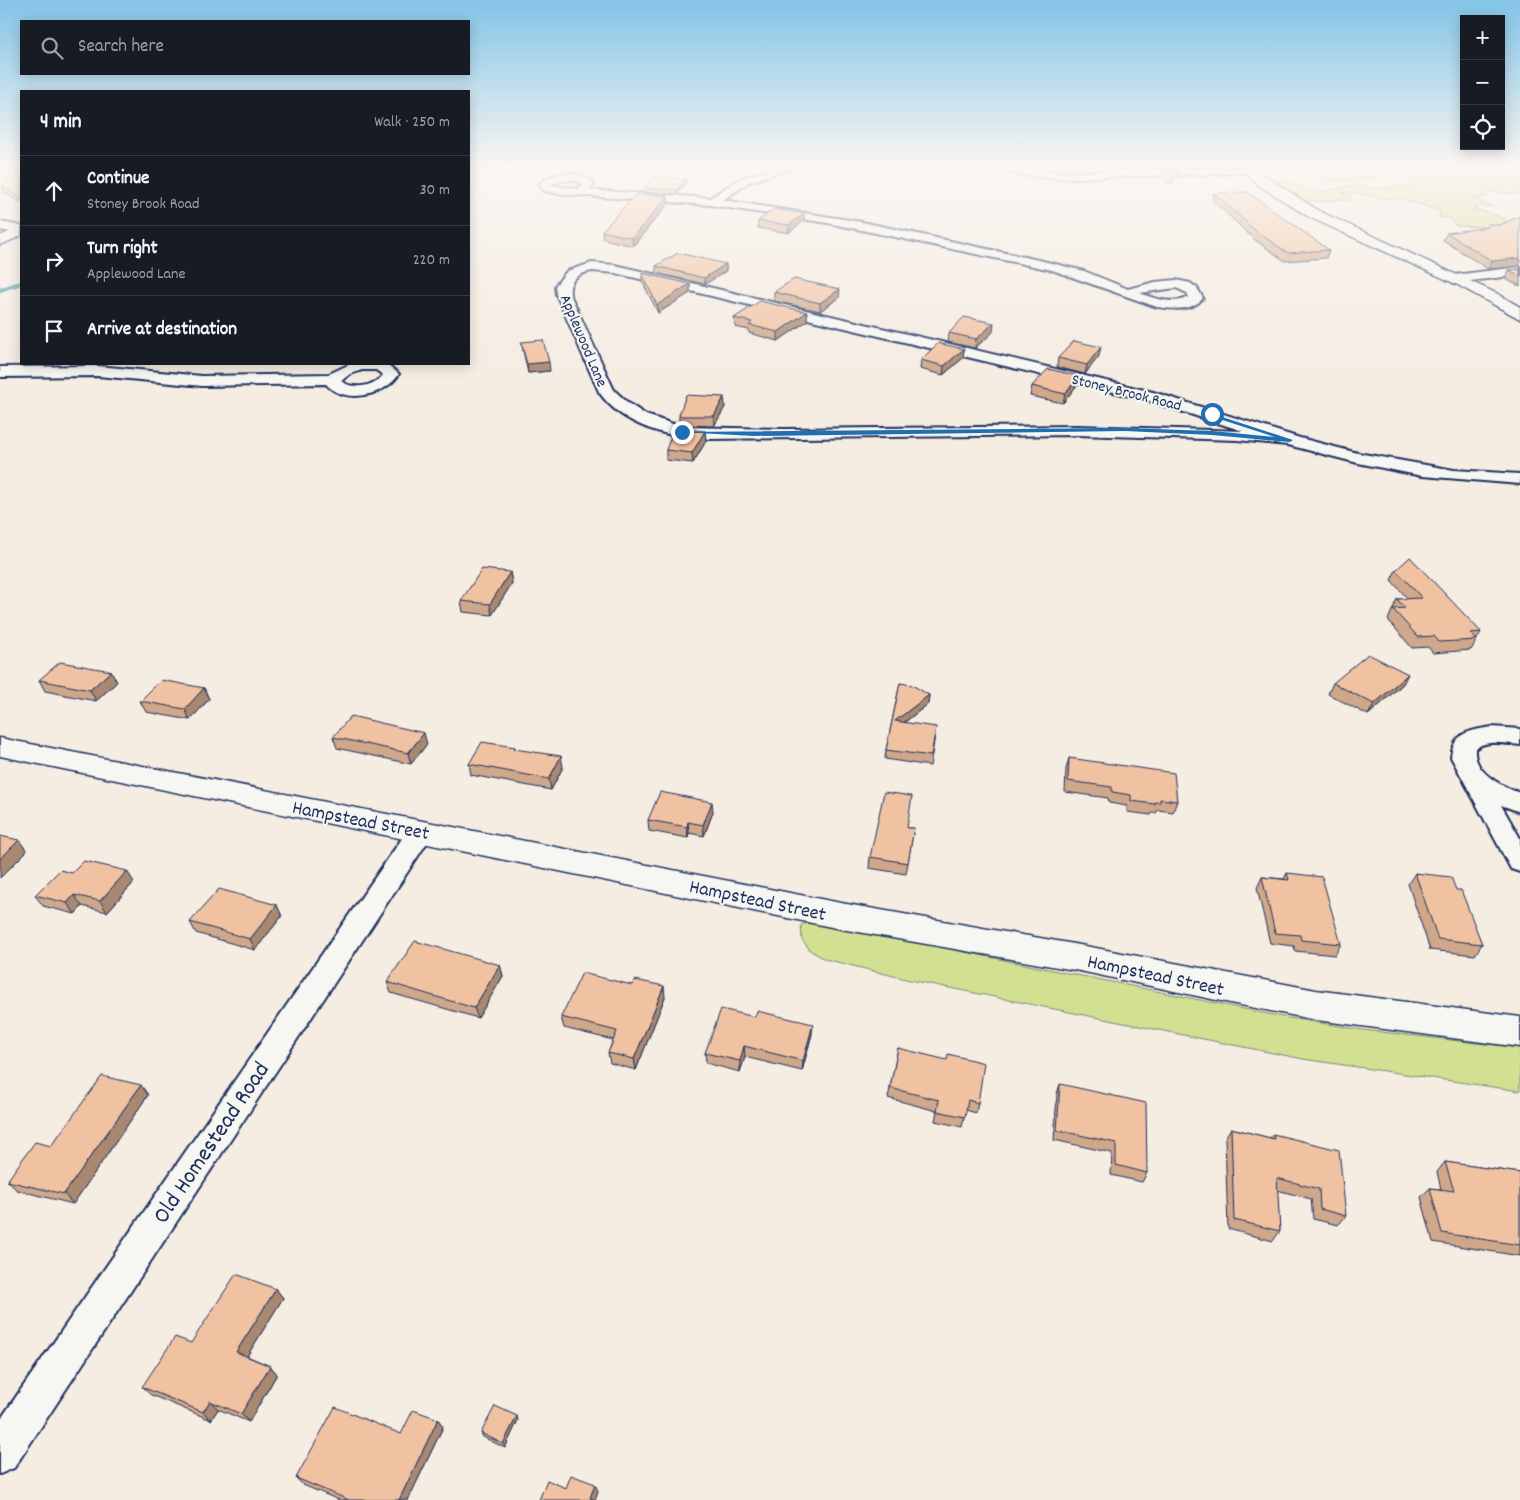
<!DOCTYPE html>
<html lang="en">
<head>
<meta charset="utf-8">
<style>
	:root { --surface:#171b24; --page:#242831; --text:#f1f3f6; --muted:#9ea1a6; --line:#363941 }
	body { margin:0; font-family:Dekko,sans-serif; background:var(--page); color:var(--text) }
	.controls { position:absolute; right:15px; top:15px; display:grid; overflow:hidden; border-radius:0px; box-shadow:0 2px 12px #0003 }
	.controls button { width:45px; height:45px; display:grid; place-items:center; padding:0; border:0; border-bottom:1px solid var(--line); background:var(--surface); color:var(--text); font:25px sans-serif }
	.stop { position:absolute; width:15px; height:15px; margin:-11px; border:4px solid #1f6fb2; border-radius:50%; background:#fff }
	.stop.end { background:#1f6fb2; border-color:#fff; box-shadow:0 1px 5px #0008 }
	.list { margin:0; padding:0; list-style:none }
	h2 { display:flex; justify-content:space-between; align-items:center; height:65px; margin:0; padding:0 20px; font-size:21px }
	h2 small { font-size:16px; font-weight:400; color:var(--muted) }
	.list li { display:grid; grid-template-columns:32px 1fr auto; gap:15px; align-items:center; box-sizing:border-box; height:70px; padding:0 20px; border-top:1px solid var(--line) }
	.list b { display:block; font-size:19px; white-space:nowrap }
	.list p { margin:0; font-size:16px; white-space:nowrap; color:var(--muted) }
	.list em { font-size:16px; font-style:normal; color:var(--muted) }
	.icon { flex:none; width:28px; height:28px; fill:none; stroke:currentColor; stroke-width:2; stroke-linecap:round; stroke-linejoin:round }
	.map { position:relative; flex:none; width:1520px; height:1500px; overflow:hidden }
	.search { position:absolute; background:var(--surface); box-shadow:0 2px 12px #0003; left:20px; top:20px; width:450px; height:55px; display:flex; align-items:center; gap:12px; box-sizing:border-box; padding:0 18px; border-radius:0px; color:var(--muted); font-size:19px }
	.panel { position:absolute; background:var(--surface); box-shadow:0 2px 12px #0003; left:20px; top:90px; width:450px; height:275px; border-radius:0px }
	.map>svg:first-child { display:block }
</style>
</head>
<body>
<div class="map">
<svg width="1520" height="1500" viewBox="0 0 1520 1500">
	<rect width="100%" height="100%" fill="#f5ece2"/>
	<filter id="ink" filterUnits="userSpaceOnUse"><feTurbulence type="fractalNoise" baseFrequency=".02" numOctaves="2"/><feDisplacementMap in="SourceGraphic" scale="10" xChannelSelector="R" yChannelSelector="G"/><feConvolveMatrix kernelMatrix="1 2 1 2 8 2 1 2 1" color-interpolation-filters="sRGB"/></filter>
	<g filter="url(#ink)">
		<path fill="#d3e092" stroke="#778878" d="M1318 168H1343L1354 171 1362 168H1520V195L1484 191 1483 195 1488 196 1486 198H1473L1493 207 1475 206 1474 209 1504 218 1506 224 1500 225 1499 229 1484 230 1483 227 1456 226 1449 218 1438 217 1441 215 1439 211 1403 199 1382 198 1347 192 1342 193 1351 196 1352 198 1348 202 1340 199 1324 201 1326 202 1299 200 1289 190 1283 189 1272 182C1287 177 1297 189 1312 191 1329 193 1346 184 1362 186 1372 188 1380 189 1389 188L1387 187 1412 185 1410 182 1412 181 1447 180 1428 176 1429 179 1386 176 1372 179 1361 178 1364 180 1361 181 1327 180 1309 173 1318 172 1316 169Z
			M813 921 1283 1017 1364 1030 1520 1048V1091L1303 1059 910 980 825 959 811 951 802 940 801 925Z"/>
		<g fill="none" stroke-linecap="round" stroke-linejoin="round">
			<path stroke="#5f97b0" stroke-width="4" d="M13 286 21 283"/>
			<path stroke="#5f97b0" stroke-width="4.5" d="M0 290 17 284"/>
			<g stroke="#1b2f5e" stroke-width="4">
				<path id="street" d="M776 168H793L749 182 723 200 862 222 1043 261 1084 271 1128 289 1155 282 1176 280 1190 283 1197 288 1203 298C1192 312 1172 309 1157 307L1052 270 828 223 710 205 560 194 544 191 539 185C551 171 582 169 594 184L589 190 710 198 741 178ZM574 180 583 184 578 189 550 185 560 181ZM1176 288 1187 293 1189 297C1175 305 1155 299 1140 293Z
					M1000 168 1069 172 1252 168 1253 170 1248 173 1069 178 1036 177 1001 170Z
					M0 222 21 226V234L0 230Z
					M592 263 615 265 1153 392 1300 438 1358 453 1454 470 1520 474V484L1422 476 1358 463 1288 445 1237 440 1077 435 710 439C670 438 623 427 599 392L556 294 555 286 567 271ZM592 271 615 273 1143 399 1243 431 1077 426 785 429 682 427 646 415 628 403 614 390 570 294C568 280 579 273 592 271Z
					M1520 267V275L1454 283 1447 279 1454 275Z
					M350 364H387L399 374C386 396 344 405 326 384L202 386 98 376 0 377V367L98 366 202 376 329 374ZM362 370H376L383 375C374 387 353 390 341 381L350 374Z
					M1492 727 1520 729V745C1505 744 1487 739 1475 749 1473 772 1501 786 1520 793V812L1501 805 1520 838V872L1511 869 1451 757C1454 731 1470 731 1492 727Z
					M421 822 430 824 434 831 430 838 14 1468 0 1474V1420L412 824Z"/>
			</g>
			<g stroke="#1b2f5e" stroke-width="3">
				<path id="secondary" d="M1240 168H1253L1319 211 1498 294 1520 307V319L1458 285 1309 217 1260 186Z
					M21 227V236L0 245V236Z
					M0 738 841 903 1080 945 1316 990 1520 1017V1047L1316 1020 1230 1003 1080 971 841 929 0 756Z"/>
			</g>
			<use href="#street" fill="#f6f6f2" fill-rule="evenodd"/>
			<use href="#secondary" fill="#f6f6f2" fill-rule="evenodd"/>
		</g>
		<path fill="#cfa78a" stroke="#1b2f5e" d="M1163 170H1179L1177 177 1170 185 1162 177Z
			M21 175V202L4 193 2 187Z
			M686 179V183L677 194 645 192V188Z
			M1214 193 1329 250 1326 258 1285 261 1255 240 1212 200Z
			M668 196V204L633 246 603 239 602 231Z
			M804 214V221L788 233 758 228V221Z
			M1520 216 1488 269 1443 240 1447 233 1487 228 1489 224 1500 225Z
			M726 264V271L705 284 656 273V266Z
			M1520 269V286L1505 279 1509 270Z
			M642 273 690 284V293L658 313 642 281Z
			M774 292 839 298 820 311 774 301Z
			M807 312V321L778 341 749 333V330L735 327 734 318Z
			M993 332 975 348 948 342 949 333Z
			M521 342 550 371 528 373 523 351Z
			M964 349 963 358 943 375 920 369 921 360Z
			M1099 356 1085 374 1057 367 1058 358Z
			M1079 376 1077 385 1063 403 1030 396 1032 386Z
			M725 407 714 426 682 425 679 424V415Z
			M705 431 706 441 693 463 666 460V450Z
			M1396 570 1481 632 1471 650 1433 653 1428 647 1412 648 1388 620 1397 599H1408L1391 580Z
			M510 572 512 583 492 615 463 612 461 601Z
			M111 671 117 682 96 701 45 691 39 680Z
			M900 683 929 695 928 704 905 722 935 736 930 766 885 759 886 750Z
			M1333 683 1403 684 1368 715 1328 694Z
			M204 688 209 699 190 720 146 712 140 701Z
			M333 737 427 744 411 764 337 748Z
			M515 747V749L563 767 551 790 471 775 469 764Z
			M1069 758 1177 801 1173 812 1158 810 1156 813H1152L1151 815 1127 812V806L1109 803 1108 798 1065 792 1066 769Z
			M713 812 704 836 689 833 688 838 649 831 648 820Z
			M907 828H914L906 874 869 868 870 857Z
			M72 873 134 882 107 912 82 906 75 914 43 906 35 895Z
			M1287 873 1341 944 1335 955 1295 951 1294 946 1270 943 1257 888 1262 877 1284 879Z
			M1415 873 1456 890 1482 944 1475 955 1430 950 1408 884Z
			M282 916 255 950 196 933 190 922Z
			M500 965 503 976 478 1018 391 993 387 982Z
			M632 985 665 997 636 1070 610 1063 608 1053 613 1040 564 1028 561 1017Z
			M755 1017 812 1034 802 1071 745 1057 740 1072 706 1063 705 1053Z
			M898 1048 978 1103 976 1113 966 1110 962 1127 935 1121 937 1111 888 1098Z
			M1060 1084 1147 1173 1142 1182 1111 1175 1112 1153 1054 1140 1057 1094Z
			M148 1095 73 1204 17 1190 7 1181 51 1146Z
			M1231 1128 1270 1138 1273 1134 1346 1216 1338 1225 1313 1219 1311 1199 1277 1190 1280 1231 1273 1241 1228 1229 1225 1138Z
			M1445 1162 1520 1173V1256L1433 1242 1421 1197 1430 1188 1441 1189 1437 1172Z
			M276 1289 283 1298 247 1356 270 1366 277 1374 249 1422 218 1409 211 1420 151 1395 142 1387 191 1343Z
			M438 1419 443 1427 408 1500H339L303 1485 296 1478 401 1434Z
			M518 1420 505 1448 483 1437 481 1433Z"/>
		<path fill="#a98871" stroke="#1b2f5e" d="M1179 170 1177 177 1170 185 1172 177Z
			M686 179V183L677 194V190Z
			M668 196V204L633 246 632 238Z
			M804 214V221L788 233 789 225Z
			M1520 258V266L1488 269 1492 261Z
			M726 264V271L705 284 704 278Z
			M690 284V293L658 313 657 305Z
			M840 289 839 298 820 311V303Z
			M807 312V321L778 341V332Z
			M994 323 993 332 975 348 976 339Z
			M1101 347 1099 356 1085 374 1087 365Z
			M964 349 963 358 943 375 944 366Z
			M549 362 550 371 528 373 527 364Z
			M1079 376 1077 385 1063 403 1065 394Z
			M724 397 725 407 714 426V416Z
			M705 431 706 441 693 463 692 453Z
			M510 572 512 583 492 615 490 604Z
			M111 671 117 682 96 701 90 690Z
			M1408 674 1403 684 1368 715 1374 704Z
			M204 688 209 699 190 720 185 709Z
			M929 695 928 704 894 730 895 721Z
			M424 733 427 744 411 764 408 753Z
			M561 756 563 767 551 790 549 779Z
			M712 802 713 812 704 836 703 825Z
			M688 822 689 833 688 838 687 827Z
			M19 840 27 851 0 878V859Z
			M127 871 134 882 107 912 100 901Z
			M74 895 82 906 75 914 67 903Z
			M277 905 282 916 255 950 250 939Z
			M500 965 503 976 478 1018 474 1008Z
			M664 986 665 997 636 1070 634 1059Z
			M813 1024 812 1034 802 1071 803 1061Z
			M744 1046 745 1057 740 1072V1061Z
			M141 1085 148 1095 73 1204 64 1194Z
			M276 1289 283 1298 244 1361 236 1352Z
			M270 1366 277 1374 249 1422 241 1414Z
			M210 1401 218 1409 211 1420 203 1412Z
			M517 1416 518 1420 505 1448 503 1444Z
			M438 1419 443 1427 408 1500H399Z
			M595 1484 598 1491 595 1500 590 1498Z"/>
		<path fill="#f1c2a1" stroke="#1b2f5e" d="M12 170 21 175V198L2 187Z
			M1163 170H1179L1172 177Z
			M655 177 686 179 677 190 645 188Z
			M1247 192 1329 250 1288 253 1257 232 1214 193Z
			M636 194 668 196 632 238 602 231Z
			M774 209 804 214 789 225 758 221Z
			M1520 216V258L1492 261 1447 233 1488 227 1489 224 1500 225Z
			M678 253 726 264 704 278 656 266Z
			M1520 269V276L1509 270Z
			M642 273 690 284 657 305Z
			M794 279 840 289 820 303 774 292Z
			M760 301 807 312 778 332 749 325 752 322 734 318Z
			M964 317 994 323 976 339 949 333Z
			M543 340 549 362 527 364 521 342Z
			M1074 341 1101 347 1087 365 1058 358Z
			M938 343 964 349 944 366 921 360Z
			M1048 369 1079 376 1065 394 1032 386Z
			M686 395 724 397 714 416H682L679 415Z
			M674 428 705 431 692 453 666 450Z
			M1410 557 1481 632 1470 633 1477 640 1439 642 1434 636 1418 637 1393 609 1405 608 1397 599 1422 598 1396 570Z
			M482 569 510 572 490 604 461 601Z
			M1368 654 1408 674 1374 704 1333 683Z
			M60 662 111 671 90 690 39 680Z
			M161 680 204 688 185 709 140 701Z
			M900 683 912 685 929 695 895 721 936 727 931 756 886 750Z
			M351 716 424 733 408 753 333 737Z
			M482 742 515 747 514 749 561 756 549 779 469 764Z
			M1069 758 1174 773 1177 801 1160 799V802H1155V804L1131 801V795L1112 792V787L1068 781Z
			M660 792 712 802 703 825 688 822 687 827 648 820Z
			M884 792 912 796 907 828H914L908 863 870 857Z
			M0 836 19 840 0 859Z
			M84 861 127 871 100 901 74 895 67 903 35 895 60 870 72 873Z
			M1287 873 1322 877 1341 944 1301 940 1300 935 1275 933 1262 877 1289 880Z
			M1415 873 1451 877 1456 890H1461L1482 944 1438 939Z
			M219 889 277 905 250 939 190 922Z
			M415 941 500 965 474 1008 387 982Z
			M582 973 632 985 635 980 664 986 634 1059 608 1053 617 1031 561 1017Z
			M721 1009 755 1017 757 1011 813 1024 803 1061 744 1046 740 1061 705 1053Z
			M898 1048 947 1060 948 1054 984 1063 978 1103 968 1100 965 1117 937 1111 939 1100 890 1088Z
			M102 1076 141 1085 64 1194 7 1181 35 1142 51 1146Z
			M1060 1084 1146 1103 1147 1173 1116 1165V1143L1057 1130Z
			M1231 1128 1274 1139 1273 1134 1339 1150 1346 1216 1320 1209 1319 1189 1277 1178 1280 1231 1234 1220Z
			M1445 1162 1520 1173V1245L1442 1233 1430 1188 1454 1191Z
			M236 1274 276 1289 236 1352 270 1366 241 1414 210 1401 203 1412 142 1387 175 1337 191 1343Z
			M495 1406 517 1416 503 1444 481 1433Z
			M335 1407 401 1434 413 1410 438 1419 399 1500H349L296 1478Z
			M571 1475 595 1484 590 1498 595 1500H539L547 1480 566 1488Z"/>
	</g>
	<linearGradient id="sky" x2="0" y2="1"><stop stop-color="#83c4e7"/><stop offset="0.44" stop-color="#faf6f2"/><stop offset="1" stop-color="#faf6f2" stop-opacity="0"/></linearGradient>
	<rect width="1520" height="378" fill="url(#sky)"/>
	<path fill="#1f6fb2" d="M1210 413 1293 440 1290 442 1212 435 1125 431 754 436 679 432 1125 428 1212 431 1275 437 1210 416Z"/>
	<g text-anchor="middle" stroke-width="4" stroke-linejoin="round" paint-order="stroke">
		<g font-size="16" fill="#1b2f5e" stroke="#f6f6f2">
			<text transform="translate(585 340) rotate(67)" y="6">Applewood Lane</text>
			<text transform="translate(1127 391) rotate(14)" y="6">Stoney Brook Road</text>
		</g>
		<g font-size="20" fill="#1b2f5e" stroke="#f6f6f2">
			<text transform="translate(361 819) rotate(11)" y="7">Hampstead Street</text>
			<text transform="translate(758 899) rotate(12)" y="7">Hampstead Street</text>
			<text transform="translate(1156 974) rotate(12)" y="7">Hampstead Street</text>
		</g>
		<g font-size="24" fill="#1b2f5e" stroke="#f6f6f2">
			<text transform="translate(210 1142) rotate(-56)" y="8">Old Homestead Road</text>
		</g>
	</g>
</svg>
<div class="controls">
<button>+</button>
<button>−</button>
<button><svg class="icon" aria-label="locate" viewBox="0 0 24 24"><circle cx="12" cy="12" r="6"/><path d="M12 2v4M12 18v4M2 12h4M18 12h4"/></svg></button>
</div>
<div class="stop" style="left:1212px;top:414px"></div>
<div class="stop end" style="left:682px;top:432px"></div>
<div class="search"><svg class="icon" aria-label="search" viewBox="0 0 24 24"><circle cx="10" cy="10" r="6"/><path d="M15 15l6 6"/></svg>Search here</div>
<section class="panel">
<h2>4 min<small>Walk · 250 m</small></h2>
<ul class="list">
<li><svg class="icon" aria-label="ahead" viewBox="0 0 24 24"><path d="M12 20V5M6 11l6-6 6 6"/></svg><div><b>Continue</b><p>Stoney Brook Road</p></div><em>30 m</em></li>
<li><svg class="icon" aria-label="right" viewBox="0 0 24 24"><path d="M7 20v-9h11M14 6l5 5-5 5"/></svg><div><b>Turn right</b><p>Applewood Lane</p></div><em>220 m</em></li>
<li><svg class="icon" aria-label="arrive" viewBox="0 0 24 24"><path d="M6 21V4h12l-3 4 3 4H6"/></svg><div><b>Arrive at destination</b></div></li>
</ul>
</section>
</div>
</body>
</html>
